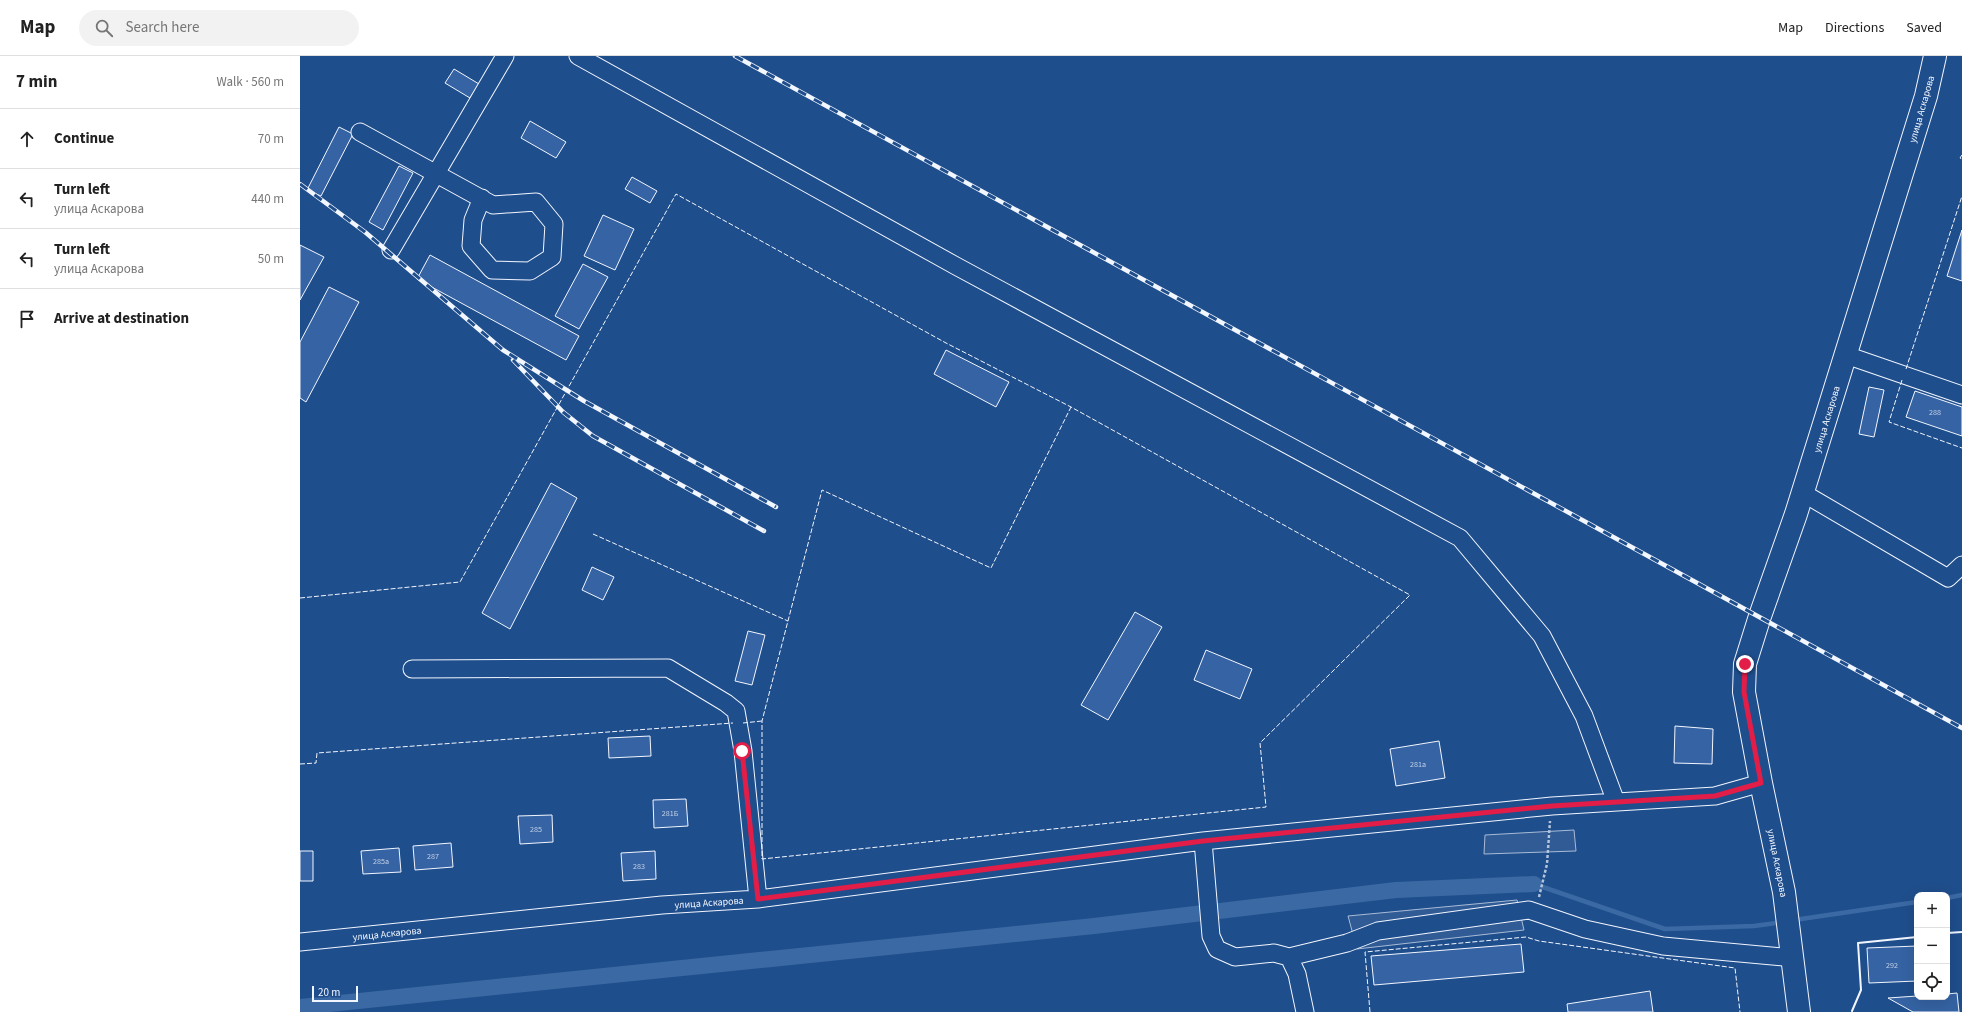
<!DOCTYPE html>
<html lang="en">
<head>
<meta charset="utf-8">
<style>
	:root { --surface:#fff; --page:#f2f2f2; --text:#222; --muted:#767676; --line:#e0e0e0 }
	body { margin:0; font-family:"Source Sans 3",sans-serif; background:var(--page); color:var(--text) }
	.controls { position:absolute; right:12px; bottom:12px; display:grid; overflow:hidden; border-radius:8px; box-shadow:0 4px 16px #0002 }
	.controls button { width:36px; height:36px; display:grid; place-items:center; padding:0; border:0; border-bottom:1px solid var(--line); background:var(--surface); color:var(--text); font:20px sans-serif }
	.scale { position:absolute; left:12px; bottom:10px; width:46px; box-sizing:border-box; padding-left:4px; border:2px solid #f2f6ff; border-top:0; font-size:11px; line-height:14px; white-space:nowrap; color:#f2f6ff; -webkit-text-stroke:3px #1f4e8c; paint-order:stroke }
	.stop { position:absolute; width:12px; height:12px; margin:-9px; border:3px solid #e11d48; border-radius:50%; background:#fff }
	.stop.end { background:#e11d48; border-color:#fff; box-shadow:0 1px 4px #0008 }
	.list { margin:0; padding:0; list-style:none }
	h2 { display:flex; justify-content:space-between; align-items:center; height:52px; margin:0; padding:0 16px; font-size:17px }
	h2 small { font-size:13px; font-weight:400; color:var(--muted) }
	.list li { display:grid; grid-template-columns:26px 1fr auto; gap:12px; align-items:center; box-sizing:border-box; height:60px; padding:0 16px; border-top:1px solid var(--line) }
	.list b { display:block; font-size:15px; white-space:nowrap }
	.list p { margin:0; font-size:13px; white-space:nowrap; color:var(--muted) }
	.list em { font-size:13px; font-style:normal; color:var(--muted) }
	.icon { flex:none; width:22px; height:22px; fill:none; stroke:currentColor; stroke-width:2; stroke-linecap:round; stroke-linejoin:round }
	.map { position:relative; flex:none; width:1662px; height:956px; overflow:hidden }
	header { display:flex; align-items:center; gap:24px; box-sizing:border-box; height:56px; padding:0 20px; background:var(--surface); border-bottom:1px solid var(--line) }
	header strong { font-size:19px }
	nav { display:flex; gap:22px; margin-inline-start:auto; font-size:14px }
	.search { width:280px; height:36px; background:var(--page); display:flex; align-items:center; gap:10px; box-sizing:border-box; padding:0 14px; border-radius:22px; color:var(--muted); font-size:15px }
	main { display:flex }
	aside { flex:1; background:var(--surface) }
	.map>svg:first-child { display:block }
</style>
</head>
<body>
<header>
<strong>Map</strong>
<div class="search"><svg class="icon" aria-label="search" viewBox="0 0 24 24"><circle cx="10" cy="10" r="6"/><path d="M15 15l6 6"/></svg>Search here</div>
<nav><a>Map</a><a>Directions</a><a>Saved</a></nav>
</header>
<main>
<aside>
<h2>7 min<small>Walk · 560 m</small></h2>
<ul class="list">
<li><svg class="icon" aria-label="ahead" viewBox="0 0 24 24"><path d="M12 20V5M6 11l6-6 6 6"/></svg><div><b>Continue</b></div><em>70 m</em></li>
<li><svg class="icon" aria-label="left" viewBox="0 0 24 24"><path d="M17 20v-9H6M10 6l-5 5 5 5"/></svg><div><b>Turn left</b><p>улица Аскарова</p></div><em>440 m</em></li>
<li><svg class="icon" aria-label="left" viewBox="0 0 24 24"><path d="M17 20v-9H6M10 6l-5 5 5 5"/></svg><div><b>Turn left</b><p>улица Аскарова</p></div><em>50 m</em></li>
<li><svg class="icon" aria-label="arrive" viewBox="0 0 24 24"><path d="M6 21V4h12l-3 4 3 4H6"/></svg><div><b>Arrive at destination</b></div></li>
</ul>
</aside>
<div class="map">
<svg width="1662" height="956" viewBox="0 0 1662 956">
	<rect width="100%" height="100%" fill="#1f4e8c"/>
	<path fill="#305b95" stroke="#a8bbd7" d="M1274 774 1276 795 1184 798 1185 779Z
		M1217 844 1224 874 1057 893 1048 860Z"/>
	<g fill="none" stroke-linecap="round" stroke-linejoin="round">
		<path stroke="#3b69a3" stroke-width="4.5" d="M1234 828 1365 873 1454 870 1483 866
			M1647 842 1662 839
			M1494 864 1617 846"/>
		<path stroke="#3b69a3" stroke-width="16" d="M0 951 794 870 1096 834 1234 828"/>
	</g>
	<path fill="#3563a3" stroke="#f2f6ff" d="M154 13 179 28 170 42 145 27Z
		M230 65 266 86 256 102 221 82Z
		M39 71 53 78 21 140 7 134Z
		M99 110 113 117 83 174 69 166Z
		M332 121 357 135 350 147 325 133Z
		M303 159 334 173 315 214 284 200Z
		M1662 174V225L1647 220Z
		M0 189 24 201 0 244Z
		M130 199 279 280 266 304 117 223Z
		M283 208 308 221 279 273 255 260Z
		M29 231 59 246 6 346 0 342V286Z
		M646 294 709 326 696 351 634 318Z
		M1569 331 1584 334 1574 381 1559 378Z
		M1615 335 1662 351V380L1606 361Z
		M251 427 277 442 210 573 182 557Z
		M292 511 314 521 303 544 282 534Z
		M835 556 862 571 808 664 781 649Z
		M448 575 465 579 452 629 435 625Z
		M906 594 952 613 940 643 894 624Z
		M1375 670 1413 673 1412 708 1374 707Z
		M350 680 351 700 309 702 308 682Z
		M1139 685 1145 722 1096 730 1090 693Z
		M386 743 388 770 354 772 353 744Z
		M252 759 253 786 220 788 218 760Z
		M151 787 153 811 115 814 113 790Z
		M99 792 101 816 63 818 61 795Z
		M0 795H13V825H0Z
		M355 795 356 823 323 825 321 797Z
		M1221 888 1224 916 1074 929 1071 900Z
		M1617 890V925L1569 927 1567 892Z
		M1350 935 1353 956H1268L1267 948Z
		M1657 937 1659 956H1613L1588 942 1617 940 1647 941V938Z"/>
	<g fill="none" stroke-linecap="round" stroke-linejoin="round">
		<g stroke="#f2f6ff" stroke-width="19">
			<path id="minor" d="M278 0 656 210 1160 482 1242 580 1284 660 1316 746
				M60 76 193 149 236 146 254 168 252 201 230 215 192 214 171 190 173 164 182 142
				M91 194 205 0
				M1546 299 1662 339
				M1503 437 1648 522 1662 509
				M112 613 368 612 426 647 436 655 443 695 458 843
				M903 785 911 880 917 893 935 901 974 897 989 901 1047 887 1078 875 1229 854 1285 873 1363 890 1494 902
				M0 886 362 849 458 843 903 785 1252 750 1415 740 1461 727
				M989 901 997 918 1005 956"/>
		</g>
		<g stroke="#f2f6ff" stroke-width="24">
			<path id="major" d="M1499 956 1484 836 1461 727 1444 636 1445 608 1460 560 1496 458 1626 40 1635 0"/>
		</g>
		<path stroke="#b3c4dc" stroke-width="2.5" stroke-dasharray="3 2" stroke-linecap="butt" d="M1239 841 1247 808 1250 765"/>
		<use href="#minor" stroke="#1f4e8c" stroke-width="17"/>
		<use href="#major" stroke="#1f4e8c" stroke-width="22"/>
		<g stroke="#f2f6ff" stroke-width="4.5">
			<path id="rail" d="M435 0 1662 672
				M0 128 65 176 203 294 284 345 476 451
				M213 304 263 356 293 380 464 475"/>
		</g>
		<use href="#rail" stroke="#1f4e8c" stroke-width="3" stroke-dasharray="9" stroke-linecap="butt"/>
		<path stroke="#f2f6ff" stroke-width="1" stroke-dasharray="5 2" stroke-linecap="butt" d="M1662 99 1660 102 1662 103
			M1606 313 1662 140
			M1602 324 1589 366 1662 392
			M293 478 488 565
			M0 542 160 526 376 138 646 287 771 351 1110 539 960 687 966 751 462 803V665L522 434 691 512 771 351
			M443 667 462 665
			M0 708 16 707 17 697 433 667
			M1070 956 1065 896 1226 881 1239 885 1435 912 1440 956"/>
		<path stroke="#f2f6ff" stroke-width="2" d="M1647 877 1662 876
			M1552 955 1561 934 1558 887 1617 881"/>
	</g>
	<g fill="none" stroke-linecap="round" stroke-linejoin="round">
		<path stroke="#e11d48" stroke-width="5" d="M442 695 458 843 903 785 1252 750 1415 740 1461 727 1444 636 1445 608"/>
	</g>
	<g text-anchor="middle" stroke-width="3" stroke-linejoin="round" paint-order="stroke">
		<g font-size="8" fill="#c3d1e8">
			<text x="1635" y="359">288</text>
			<text x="1118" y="711">281а</text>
			<text x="370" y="760">281Б</text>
			<text x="236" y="776">285</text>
			<text x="133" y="803">287</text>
			<text x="81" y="808">285а</text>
			<text x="339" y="813">283</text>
			<text x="1592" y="912">292</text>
		</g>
		<g font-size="10" fill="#f2f6ff" stroke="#1f4e8c">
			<text transform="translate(1621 53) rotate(-74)" y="4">улица Аскарова</text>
			<text transform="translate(1526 363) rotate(-73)" y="4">улица Аскарова</text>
			<text transform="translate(1478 807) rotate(79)" y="4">улица Аскарова</text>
			<text transform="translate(409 846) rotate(-4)" y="4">улица Аскарова</text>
			<text transform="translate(87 877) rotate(-6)" y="4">улица Аскарова</text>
		</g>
	</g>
</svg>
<div class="controls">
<button>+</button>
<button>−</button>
<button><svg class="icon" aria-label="locate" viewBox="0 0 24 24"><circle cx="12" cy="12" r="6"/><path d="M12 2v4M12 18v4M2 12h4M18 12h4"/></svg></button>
</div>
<div class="scale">20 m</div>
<div class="stop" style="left:442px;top:695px"></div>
<div class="stop end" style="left:1445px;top:608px"></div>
</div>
</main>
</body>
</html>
